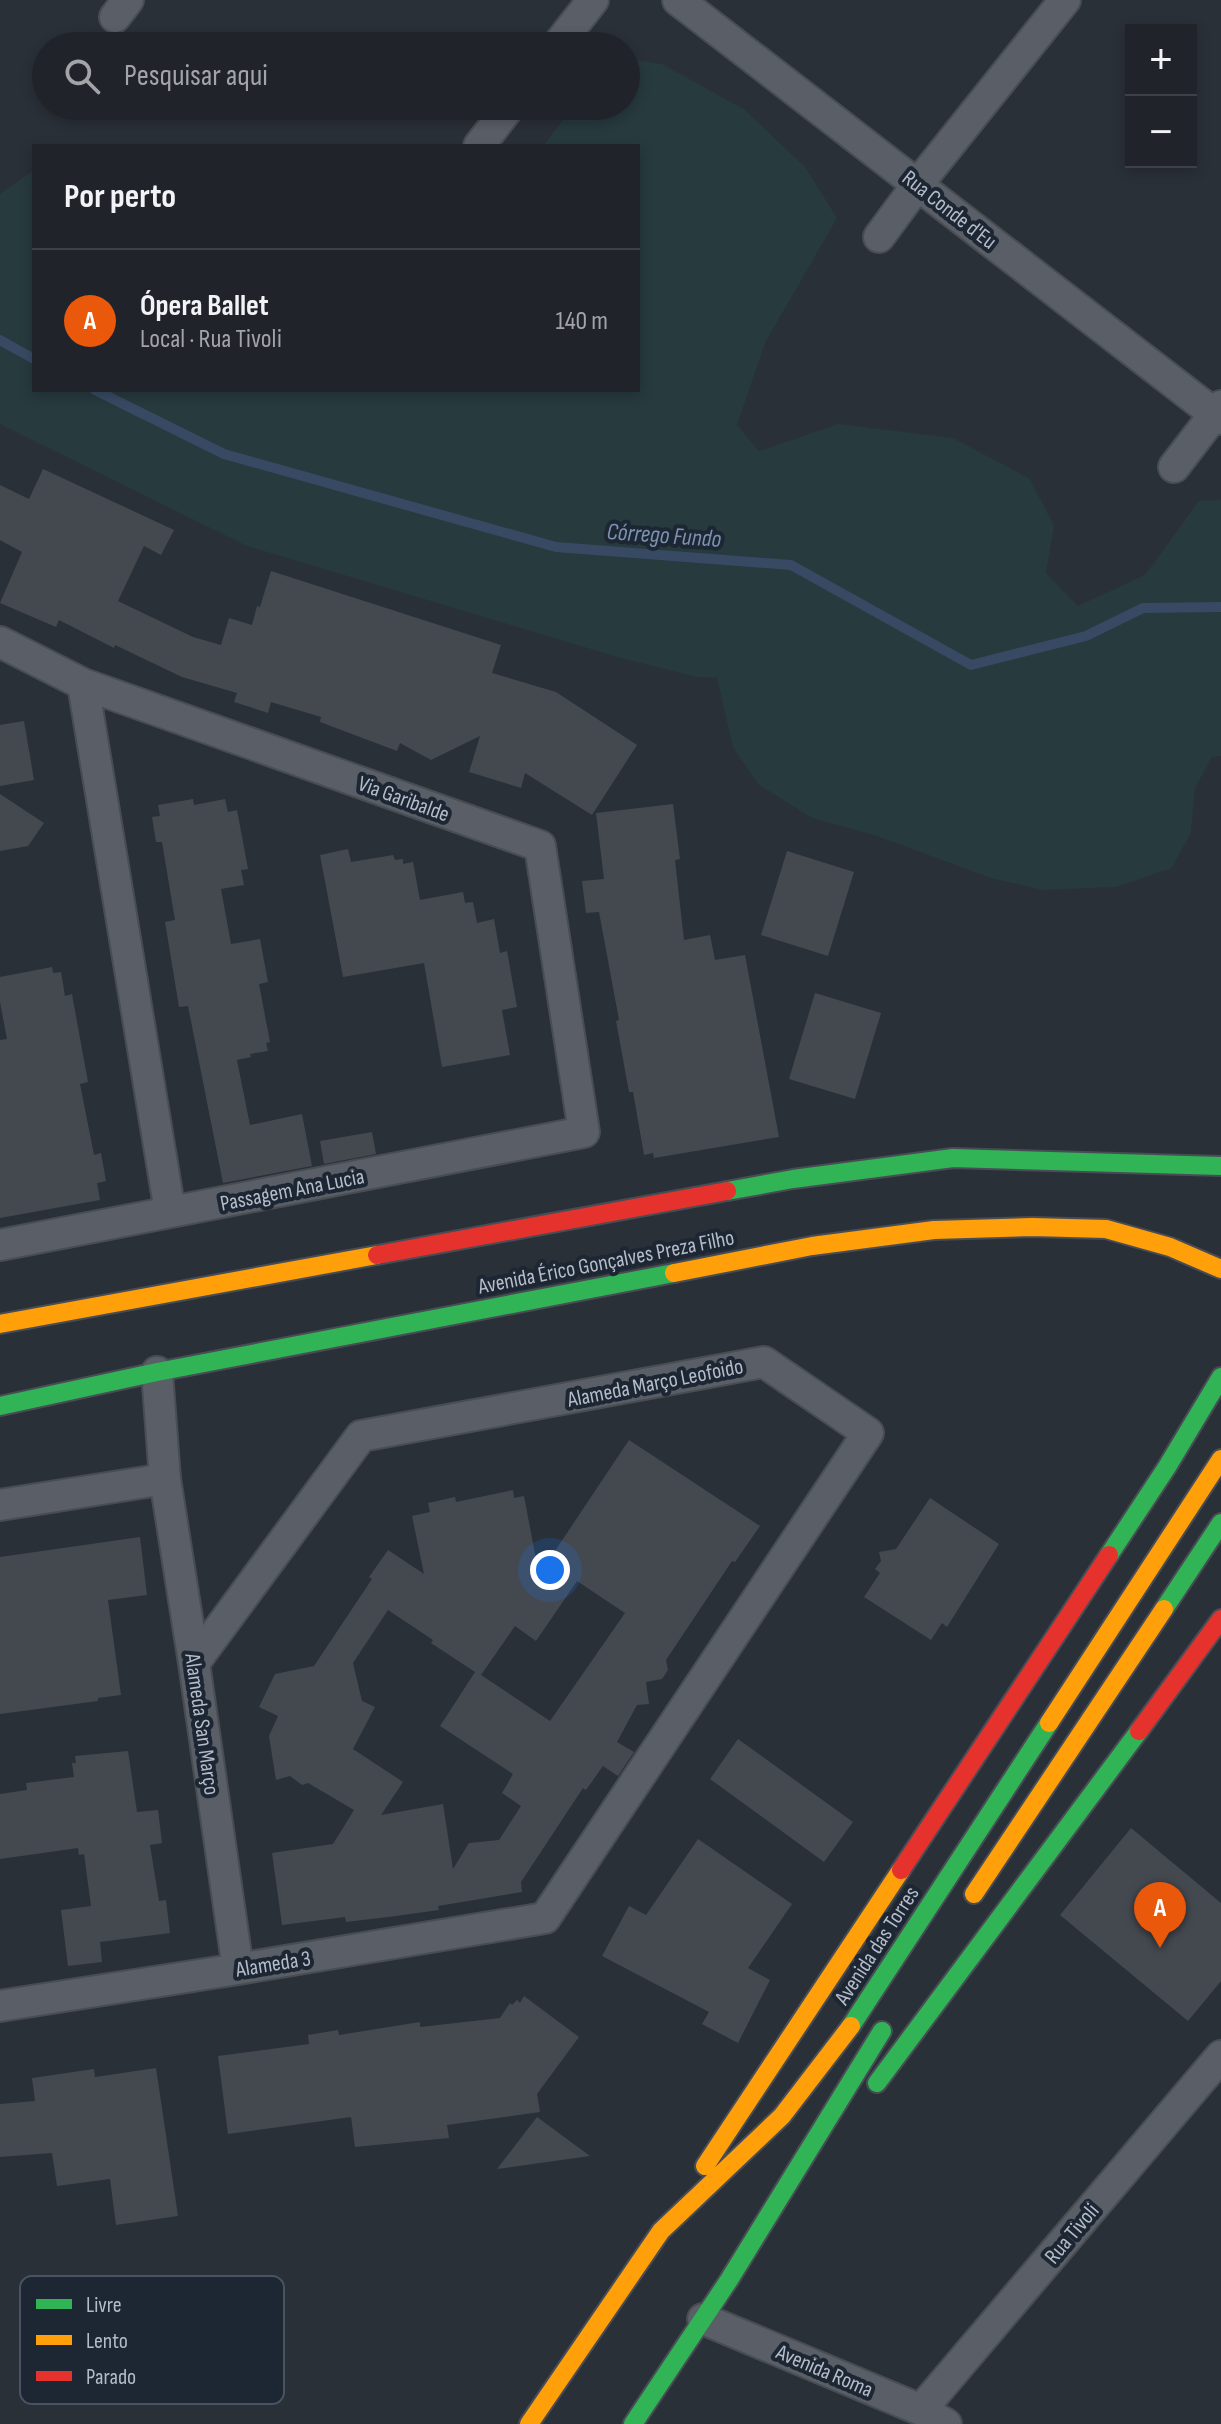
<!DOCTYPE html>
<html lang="pt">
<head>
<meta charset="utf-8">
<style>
	:root { --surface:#20242a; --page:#2d3036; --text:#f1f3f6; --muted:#a2a4a8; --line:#3d4147; --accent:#ea580c }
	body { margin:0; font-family:"Sofia Sans Condensed",sans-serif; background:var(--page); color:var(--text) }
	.controls { position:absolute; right:24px; top:24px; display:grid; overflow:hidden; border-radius:0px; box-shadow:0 4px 12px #0003 }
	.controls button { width:72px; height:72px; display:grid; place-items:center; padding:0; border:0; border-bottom:2px solid var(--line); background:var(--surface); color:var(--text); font:40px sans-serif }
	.you { position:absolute; left:550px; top:1570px; width:28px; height:28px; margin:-20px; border:6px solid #fff; border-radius:50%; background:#1a73e8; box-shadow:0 0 0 12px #1a73e833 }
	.badge { display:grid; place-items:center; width:52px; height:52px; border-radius:50%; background:var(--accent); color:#fff; font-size:26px; font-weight:700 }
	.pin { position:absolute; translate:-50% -66px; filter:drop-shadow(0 2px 4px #0008) }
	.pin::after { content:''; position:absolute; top:42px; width:28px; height:24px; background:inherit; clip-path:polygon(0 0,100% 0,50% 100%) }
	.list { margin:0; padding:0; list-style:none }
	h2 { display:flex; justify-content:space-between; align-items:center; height:104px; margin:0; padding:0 32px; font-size:34px }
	h2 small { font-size:26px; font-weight:400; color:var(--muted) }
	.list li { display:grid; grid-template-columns:52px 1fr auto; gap:24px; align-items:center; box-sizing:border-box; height:144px; padding:0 32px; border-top:2px solid var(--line) }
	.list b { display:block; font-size:30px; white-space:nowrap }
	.list p { margin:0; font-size:26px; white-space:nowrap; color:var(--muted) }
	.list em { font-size:26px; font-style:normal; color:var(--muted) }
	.icon { flex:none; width:44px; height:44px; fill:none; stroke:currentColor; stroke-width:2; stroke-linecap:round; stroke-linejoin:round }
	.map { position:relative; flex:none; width:1221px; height:2424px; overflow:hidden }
	.search { position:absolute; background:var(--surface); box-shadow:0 4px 12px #0003; left:32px; top:32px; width:608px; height:88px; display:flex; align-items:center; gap:20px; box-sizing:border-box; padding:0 28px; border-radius:44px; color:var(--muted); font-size:30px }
	.panel { position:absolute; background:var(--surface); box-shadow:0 4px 12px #0003; left:32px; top:144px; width:608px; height:248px; border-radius:0px }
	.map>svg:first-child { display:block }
</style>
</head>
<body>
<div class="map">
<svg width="1221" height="2424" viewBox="0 0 1221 2424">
	<rect width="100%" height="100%" fill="#2a3038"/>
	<path fill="#273a3e" d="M626 59 662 64 745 110 805 167 837 218 765 343 737 425 759 451 839 424 953 438 1030 479 1054 526 1046 573 1078 606 1145 575 1199 501 1221 500V756L1212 757 1195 788 1191 832 1172 868 1116 887 1043 890 991 878 874 835 812 818 758 784 733 747 717 678 697 677 621 658 247 546 0 424V194L34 170V390H638V146H543L574 106H626Z"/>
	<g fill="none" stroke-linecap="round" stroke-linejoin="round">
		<path stroke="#384963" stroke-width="10" d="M0 340 34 359
			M95 390 224 454 556 547 791 565 971 665 1086 636 1143 608 1221 607"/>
	</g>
	<path fill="#444950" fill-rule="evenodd" d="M43 469 174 530 161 555 144 546 118 601 193 637 221 645 229 618 252 625 257 606 260 607 271 571 501 645 492 673 556 692 637 745 592 815 525 773 521 788 469 772 480 736 431 760 400 743 397 751 320 722 321 717 271 702 268 713 234 702 237 693 182 677 115 645 114 648 59 620 56 627 0 603 22 552 0 540V485L29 499Z
		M24 721 34 780 0 786V725Z
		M0 794 44 823 28 846 0 851Z
		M193 799 194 805 225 799 228 812 237 810 248 869 241 870 244 885 221 889 231 944 260 939 268 982 259 984 270 1042 266 1043 268 1051 250 1054 251 1057 237 1060 250 1125 302 1114 312 1166 223 1183 188 1006 179 1007 165 922 175 920 162 842H156L152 817 160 816 158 805Z
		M673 804 680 859 675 860 684 940 710 935 715 960 745 955 779 1137 654 1158 653 1153 644 1155 633 1092H629L616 1021 619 1020 599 912 586 913 582 881 604 879 596 813Z
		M348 849 351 862 393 855 395 860 403 859V864L413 862 420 900 463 892 465 903 473 902 477 923 494 919 500 953 507 951 517 1007 502 1010 510 1055 442 1067 424 963 343 977 320 855Z
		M787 851 854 872 828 956 761 935Z
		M52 967 53 973 61 972 65 996 72 994 88 1082 80 1084 94 1155 101 1153 106 1181 97 1183 100 1200 0 1218V1040L7 1039 0 1002V977Z
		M815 993 881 1013 855 1099 789 1079Z
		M372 1132 376 1154 324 1164 320 1141Z
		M629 1440 760 1526 735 1562 732 1561 666 1660 668 1670 662 1679 646 1682 649 1704 637 1705 617 1742 634 1752 618 1776 603 1766 586 1790 583 1788 521 1882 522 1892 438 1906 439 1910 396 1916 346 1922 345 1917 282 1925 272 1853 333 1844 354 1810 308 1783 302 1785 290 1776 276 1780 269 1736 278 1716 259 1707 275 1674 314 1666 372 1579 369 1577 388 1550 424 1574 412 1516 430 1512 428 1503 455 1497 456 1502 513 1490 514 1498 524 1496 539 1575ZM577 1581 625 1613 550 1721 481 1675 515 1626 536 1641ZM388 1610 433 1640 431 1643 475 1672 440 1726 513 1774 502 1793 521 1806 499 1840 469 1843 453 1869 443 1804 381 1815 403 1782 353 1749 375 1707 362 1701 353 1663Z
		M930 1498 999 1544 947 1627 942 1623 931 1640 864 1597 880 1573 875 1569 881 1561 879 1552 896 1549Z
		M140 1537 147 1595 108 1600 121 1695 98 1698V1701L0 1714V1557Z
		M738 1739 853 1822 824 1862 710 1779Z
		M128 1751 137 1812 158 1810 162 1843 150 1845 159 1901 166 1900 170 1933 100 1942 102 1962 68 1966 61 1910 91 1906 84 1854 79 1855 78 1848 0 1859V1794L27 1790 26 1783 74 1777 72 1763H76L75 1756Z
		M1131 1828 1221 1903V1981L1188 2021 1060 1915Z
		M698 1839 792 1904 748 1968 770 1980 738 2043 702 2024 709 2012 602 1956 629 1906 646 1915Z
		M524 1996 579 2037 537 2094 540 2112 447 2125 449 2138 355 2147 351 2117 228 2134 218 2056 309 2044 308 2035 338 2030 339 2035 420 2022V2027L500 2018 510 2003 512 2005 517 2000 520 2003Z
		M156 2068 178 2216 116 2225 110 2179 57 2186 52 2153 0 2157V2104L35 2101 32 2078 94 2069 95 2077Z
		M537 2117 590 2156 497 2169Z"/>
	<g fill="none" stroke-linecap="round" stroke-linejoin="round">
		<g stroke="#484c53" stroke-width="34">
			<path id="street" d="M678 0 1221 419
				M115 17 128 0
				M557 46 593 0
				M479 146 510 106
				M879 237 918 184 1065 0
				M1174 467 1221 406
				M0 642 83 684 540 846 584 1132 0 1245
				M83 684 170 1212
				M157 1372 165 1479 194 1663 238 1969
				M0 1505 165 1479
				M0 2006 238 1969 545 1918 868 1433 764 1362 361 1436 194 1663
				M703 2319 921 2410 946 2424
				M921 2410 1221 2056"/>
		</g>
		<g stroke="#484c55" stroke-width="22">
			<path id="fast" d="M727 1191 793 1179 953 1158 1221 1166
				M0 1406 157 1372 674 1273
				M1109 1555 1167 1467 1221 1377
				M1164 1609 1221 1523
				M851 2026 1049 1723
				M877 2083 1139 1731
				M633 2424 729 2280 882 2031"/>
		</g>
		<g stroke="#484c55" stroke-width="22">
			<path id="slow" d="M674 1273 812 1246 934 1230 1032 1227 1106 1229 1170 1247 1221 1269
				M0 1324 377 1255
				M1049 1723 1221 1459
				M974 1894 1164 1609
				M705 2166 901 1870
				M529 2424 661 2231 782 2116 851 2026"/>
		</g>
		<g stroke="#484c55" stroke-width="22">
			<path id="jam" d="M377 1255 727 1191
				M1139 1731 1221 1619
				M901 1870 1109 1555"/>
		</g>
		<use href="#street" stroke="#5a5e66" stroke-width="30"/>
		<use href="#fast" stroke="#30b455" stroke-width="18"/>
		<use href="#slow" stroke="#ff9f0a" stroke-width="18"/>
		<use href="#jam" stroke="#e5322d" stroke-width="18"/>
	</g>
	<g text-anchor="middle" stroke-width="8" stroke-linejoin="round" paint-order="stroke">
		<g font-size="22" fill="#b4bcc9" stroke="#1d2633">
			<text transform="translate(950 209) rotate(38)" y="8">Rua Conde d'Eu</text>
			<text transform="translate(404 798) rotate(20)" y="8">Via Garibalde</text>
			<text transform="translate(292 1189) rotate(-11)" y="8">Passagem Ana Lucia</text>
			<text transform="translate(606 1261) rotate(-11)" y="8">Avenida Érico Gonçalves Preza Filho</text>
			<text transform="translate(655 1382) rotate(-11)" y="8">Alameda Março Leofoido</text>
			<text transform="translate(203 1724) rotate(82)" y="8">Alameda San Março</text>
			<text transform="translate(876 1945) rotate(-57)" y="8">Avenida das Torres</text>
			<text transform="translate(273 1963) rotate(-9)" y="8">Alameda 3</text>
			<text transform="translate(1071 2233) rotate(-50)" y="8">Rua Tivoli</text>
			<text transform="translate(825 2370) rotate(23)" y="8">Avenida Roma</text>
		</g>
		<g font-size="24" font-style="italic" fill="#7c92b1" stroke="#1d2633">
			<text transform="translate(664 535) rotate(4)" y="8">Córrego Fundo</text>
		</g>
	</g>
	<rect x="20" y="2276" width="264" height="128" rx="12" fill="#1d2633" stroke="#4a5360" stroke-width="2"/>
	<rect x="36" y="2299" width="36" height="10" fill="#30b455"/>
	<rect x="36" y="2335" width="36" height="10" fill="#ff9f0a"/>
	<rect x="36" y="2371" width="36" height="10" fill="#e5322d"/>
	<g font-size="22" fill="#b4bcc9">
		<text x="86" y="2312">Livre</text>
		<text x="86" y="2348">Lento</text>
		<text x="86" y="2384">Parado</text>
	</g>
</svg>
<div class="controls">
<button>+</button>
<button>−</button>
</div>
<div class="you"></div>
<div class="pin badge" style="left:1160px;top:1948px">A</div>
<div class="search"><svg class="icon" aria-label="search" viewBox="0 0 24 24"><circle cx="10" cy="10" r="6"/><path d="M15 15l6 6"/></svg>Pesquisar aqui</div>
<section class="panel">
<h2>Por perto<small></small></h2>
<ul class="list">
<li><span class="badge">A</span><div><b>Ópera Ballet</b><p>Local · Rua Tivoli</p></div><em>140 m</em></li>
</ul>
</section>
</div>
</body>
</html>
